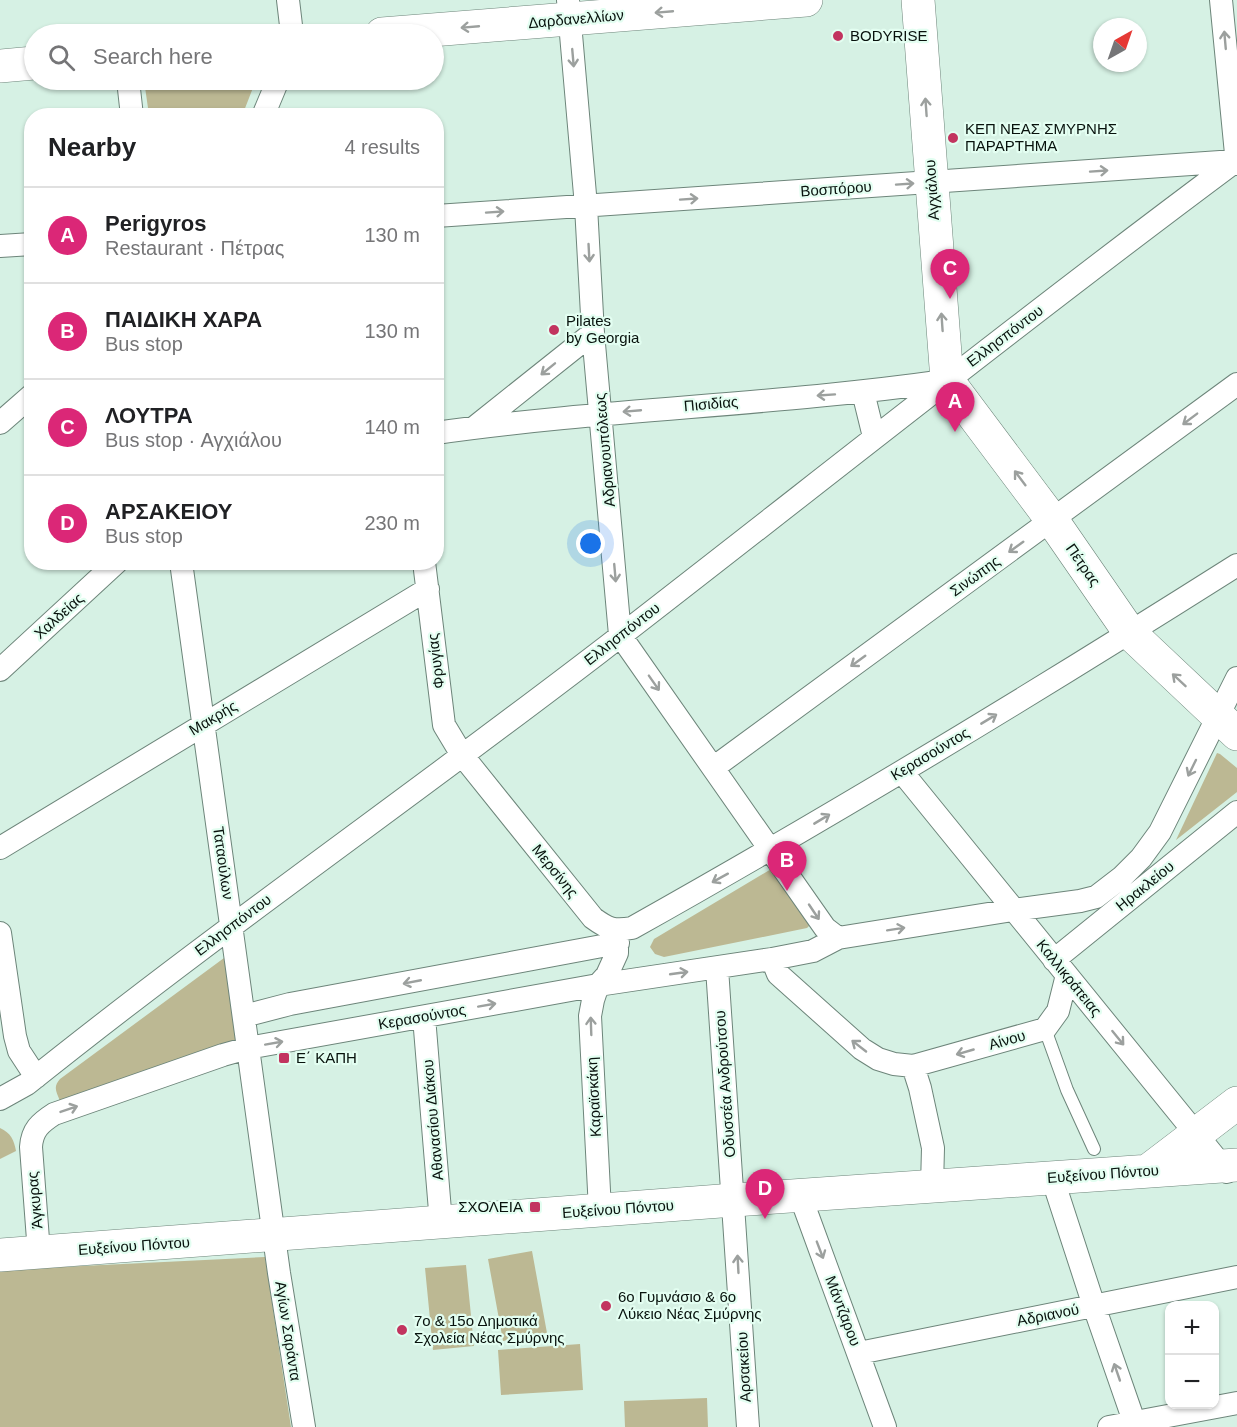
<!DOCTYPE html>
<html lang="en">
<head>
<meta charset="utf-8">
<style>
	:root { --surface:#fff; --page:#f2f2f2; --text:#202124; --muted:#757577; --line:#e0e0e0; --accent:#db2777 }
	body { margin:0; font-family:Arial,sans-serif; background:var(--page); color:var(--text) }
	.controls { position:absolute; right:18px; bottom:18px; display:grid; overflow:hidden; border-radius:12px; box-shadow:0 2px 4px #0004 }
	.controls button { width:54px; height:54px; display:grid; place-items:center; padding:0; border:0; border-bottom:2px solid var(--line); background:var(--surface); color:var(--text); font:30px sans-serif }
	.compass { position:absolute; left:1093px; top:18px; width:54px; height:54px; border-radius:50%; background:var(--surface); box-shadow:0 2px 4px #0004; rotate:40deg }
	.you { position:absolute; left:591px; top:544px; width:21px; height:21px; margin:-15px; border:4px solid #fff; border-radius:50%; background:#1a73e8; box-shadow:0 0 0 9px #1a73e833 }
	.badge { display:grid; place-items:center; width:39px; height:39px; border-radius:50%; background:var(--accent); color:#fff; font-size:20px; font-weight:700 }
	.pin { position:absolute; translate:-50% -50px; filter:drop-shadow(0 2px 3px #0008) }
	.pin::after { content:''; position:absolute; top:32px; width:21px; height:18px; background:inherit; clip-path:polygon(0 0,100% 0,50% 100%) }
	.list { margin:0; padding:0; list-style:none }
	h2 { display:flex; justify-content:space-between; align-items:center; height:78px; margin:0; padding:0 24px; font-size:26px }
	h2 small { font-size:20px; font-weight:400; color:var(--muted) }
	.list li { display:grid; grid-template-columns:39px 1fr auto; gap:18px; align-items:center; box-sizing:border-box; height:96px; padding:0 24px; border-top:2px solid var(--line) }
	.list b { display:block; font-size:22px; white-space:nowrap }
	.list p { margin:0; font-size:20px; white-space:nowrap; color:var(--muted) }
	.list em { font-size:20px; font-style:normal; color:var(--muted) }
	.icon { flex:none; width:33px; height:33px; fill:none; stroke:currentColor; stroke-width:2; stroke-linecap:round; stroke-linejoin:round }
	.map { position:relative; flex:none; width:1237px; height:1427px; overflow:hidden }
	.search { position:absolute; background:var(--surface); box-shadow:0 2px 4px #0004; left:24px; top:24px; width:420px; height:66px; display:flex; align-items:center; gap:15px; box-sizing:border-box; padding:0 21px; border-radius:33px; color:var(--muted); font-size:22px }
	.panel { position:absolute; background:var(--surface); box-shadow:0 2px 4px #0004; left:24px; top:108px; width:420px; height:462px; border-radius:24px }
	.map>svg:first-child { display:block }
</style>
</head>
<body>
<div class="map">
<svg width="1237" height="1427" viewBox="0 0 1237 1427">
	<rect width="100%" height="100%" fill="#d6f1e4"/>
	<path fill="#bcb893" d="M144 80H256L242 116 149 115Z
		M1217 753 1220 754 1237 768V792L1176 840Z
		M773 868 812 923 807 928 664 957 655 954 650 947 654 939Z
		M224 958 228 959 237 1042 60 1101C56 1091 53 1087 60 1079Z
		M0 1128C11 1133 14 1140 16 1151L0 1159Z
		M532 1251 547 1333 503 1341 488 1259Z
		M265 1257 291 1427H0V1270Z
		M466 1265 474 1346 433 1350 425 1268Z
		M580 1344 583 1390 501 1395 498 1350Z
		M707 1398 708 1427H625L624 1401Z"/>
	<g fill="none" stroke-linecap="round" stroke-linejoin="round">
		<g stroke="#6d857a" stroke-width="14">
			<path id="lane" d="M1045 1029 1067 1090 1094 1149"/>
		</g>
		<g stroke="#6d857a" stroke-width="24">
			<path id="street" d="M288 0 292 34
				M568 0 586 206 593 333 620 635 825 928 838 938
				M1221 0 1237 164
				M128 80 132 116
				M263 116 278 80
				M436 216 1235 161
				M0 246 32 244
				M863 392 874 437
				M0 423 32 395
				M475 427 593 333
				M436 433C605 409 777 405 945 381
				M181 562 279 1273 304 1427
				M424 562 444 725 462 755 593 918C608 929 613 931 632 928 837 813 1038 691 1237 565
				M0 670 117 562
				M713 768 1237 384
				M902 772 1227 1172
				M0 848 428 589
				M0 933 15 1036 19 1051 36 1077
				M772 959 778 974 862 1049 878 1059 894 1064 913 1066 1045 1029 1058 1011 1067 975
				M1054 960 1237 812
				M717 968 748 1427
				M244 1016 290 1004 618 943
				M424 1017 441 1223
				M913 1066 920 1088 933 1148 932 1186
				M0 1099 27 1084C214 934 411 797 601 651 813 487 1022 320 1237 160
				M1052 1177 1094 1306 1136 1427
				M800 1195 885 1427
				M600 1210 590 1016 593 1000 598 985 607 975 617 953V931
				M39 1253 31 1147C32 1130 40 1123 54 1114L223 1055 248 1048 598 985 772 959 813 951 838 938 1013 910 1080 901 1096 897 1122 877 1141 858 1160 832 1237 678
				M859 1353 1237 1277
				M1109 1427 1237 1403"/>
		</g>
		<g stroke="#6d857a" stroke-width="34">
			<path id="secondary" d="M918 0 947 380 1052 520 1130 633 1237 734
				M382 34 806 0
				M0 66 34 63
				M1149 1170 1237 1103
				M0 1255 734 1200 1237 1165"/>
		</g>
		<use href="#lane" stroke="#fff" stroke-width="12"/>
		<use href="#street" stroke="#fff" stroke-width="22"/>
		<use href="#secondary" stroke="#fff" stroke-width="33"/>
	</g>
	<defs><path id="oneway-shaft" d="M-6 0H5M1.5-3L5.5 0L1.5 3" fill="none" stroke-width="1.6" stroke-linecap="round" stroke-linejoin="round" transform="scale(1.5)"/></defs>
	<g stroke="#9ca09e">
		<use href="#oneway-shaft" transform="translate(664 12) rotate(175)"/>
		<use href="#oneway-shaft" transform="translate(470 27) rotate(175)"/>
		<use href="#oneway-shaft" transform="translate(1225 40) rotate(-95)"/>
		<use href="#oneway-shaft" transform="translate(573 58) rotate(85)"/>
		<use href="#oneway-shaft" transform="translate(926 107) rotate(-94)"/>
		<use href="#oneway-shaft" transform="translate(1099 171) rotate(-4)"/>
		<use href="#oneway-shaft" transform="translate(905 184) rotate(-4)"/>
		<use href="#oneway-shaft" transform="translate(689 199) rotate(-4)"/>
		<use href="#oneway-shaft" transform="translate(495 212) rotate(-4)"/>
		<use href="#oneway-shaft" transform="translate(589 253) rotate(87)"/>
		<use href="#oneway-shaft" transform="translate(942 322) rotate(-94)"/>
		<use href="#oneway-shaft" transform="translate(548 369) rotate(141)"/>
		<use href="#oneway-shaft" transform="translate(826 395) rotate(176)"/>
		<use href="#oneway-shaft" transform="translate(632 411) rotate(175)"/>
		<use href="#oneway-shaft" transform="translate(1190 419) rotate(143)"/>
		<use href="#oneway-shaft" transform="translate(1020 478) rotate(-127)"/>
		<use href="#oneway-shaft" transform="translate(1016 547) rotate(144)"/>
		<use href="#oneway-shaft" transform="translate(615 573) rotate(85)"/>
		<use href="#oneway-shaft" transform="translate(858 661) rotate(144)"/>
		<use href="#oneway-shaft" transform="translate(1179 680) rotate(-137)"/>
		<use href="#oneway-shaft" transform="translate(654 683) rotate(55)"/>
		<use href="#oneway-shaft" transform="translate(989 719) rotate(-31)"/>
		<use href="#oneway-shaft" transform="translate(1192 768) rotate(116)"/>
		<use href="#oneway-shaft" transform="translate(822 819) rotate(-31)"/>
		<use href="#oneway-shaft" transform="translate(720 878) rotate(151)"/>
		<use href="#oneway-shaft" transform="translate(814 912) rotate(56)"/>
		<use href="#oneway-shaft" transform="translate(896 929) rotate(-9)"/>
		<use href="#oneway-shaft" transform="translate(679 973) rotate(-8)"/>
		<use href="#oneway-shaft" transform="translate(412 982) rotate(169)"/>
		<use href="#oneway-shaft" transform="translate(487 1005) rotate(-10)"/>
		<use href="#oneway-shaft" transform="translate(591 1026) rotate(-92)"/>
		<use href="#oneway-shaft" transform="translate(1118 1038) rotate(51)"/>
		<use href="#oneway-shaft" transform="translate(274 1043) rotate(-10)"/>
		<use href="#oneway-shaft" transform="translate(859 1046) rotate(-142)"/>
		<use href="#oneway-shaft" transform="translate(965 1052) rotate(164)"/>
		<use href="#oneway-shaft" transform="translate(69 1109) rotate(-19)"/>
		<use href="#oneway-shaft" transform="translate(820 1250) rotate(69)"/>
		<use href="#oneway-shaft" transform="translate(738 1264) rotate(-93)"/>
		<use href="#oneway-shaft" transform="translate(1117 1372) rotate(-109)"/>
	</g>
	<g fill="#c2345f" stroke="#e3fef1" stroke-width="2">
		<circle cx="838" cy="36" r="6"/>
		<circle cx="953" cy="138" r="6"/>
		<circle cx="554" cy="330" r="6"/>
		<rect x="278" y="1052" width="12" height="12" rx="3"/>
		<rect x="529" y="1201" width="12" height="12" rx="3"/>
		<circle cx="606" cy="1306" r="6"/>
		<circle cx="402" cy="1330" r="6"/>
	</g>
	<g text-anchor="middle" stroke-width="4.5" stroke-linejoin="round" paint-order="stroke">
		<g font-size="15" fill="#08120d" stroke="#e3fef1">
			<text transform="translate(576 19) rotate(-5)" y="5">Δαρδανελλίων</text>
			<text transform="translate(836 189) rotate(-4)" y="5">Βοσπόρου</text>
			<text transform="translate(932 190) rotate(-94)" y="5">Αγχιάλου</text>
			<text transform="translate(1005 336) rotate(-37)" y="5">Ελλησπόντου</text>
			<text transform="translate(711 404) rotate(-5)" y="5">Πισιδίας</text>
			<text transform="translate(605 450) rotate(-95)" y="5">Αδριανουπόλεως</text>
			<text transform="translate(1083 565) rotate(55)" y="5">Πέτρας</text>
			<text transform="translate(975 576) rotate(-36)" y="5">Σινώπης</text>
			<text transform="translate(59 616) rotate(-42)" y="5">Χαλδείας</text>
			<text transform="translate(622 634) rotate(-38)" y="5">Ελλησπόντου</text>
			<text transform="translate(436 661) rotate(-97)" y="5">Φρυγίας</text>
			<text transform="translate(213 718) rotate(-31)" y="5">Μακρής</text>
			<text transform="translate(930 754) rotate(-31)" y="5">Κερασούντος</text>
			<text transform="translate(223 863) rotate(82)" y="5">Ταταούλων</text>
			<text transform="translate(555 871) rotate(51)" y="5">Μερσίνης</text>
			<text transform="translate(1145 886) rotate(-39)" y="5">Ηρακλείου</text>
			<text transform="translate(233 925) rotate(-37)" y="5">Ελλησπόντου</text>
			<text transform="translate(1069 978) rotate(51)" y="5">Καλλικράτειας</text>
			<text transform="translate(422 1017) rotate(-10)" y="5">Κερασούντος</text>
			<text transform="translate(1007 1040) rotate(-16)" y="5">Αίνου</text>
			<text transform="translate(725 1084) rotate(-94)" y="5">Οδυσσέα Ανδρούτσου</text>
			<text transform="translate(594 1097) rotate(-93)" y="5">Καραϊσκάκη</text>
			<text transform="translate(433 1120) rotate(-95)" y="5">Αθανασίου Διάκου</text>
			<text transform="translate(1103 1174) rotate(-4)" y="5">Ευξείνου Πόντου</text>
			<text transform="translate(35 1200) rotate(-95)" y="5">Άγκυρας</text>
			<text transform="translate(618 1209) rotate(-4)" y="5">Ευξείνου Πόντου</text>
			<text transform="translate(134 1246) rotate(-4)" y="5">Ευξείνου Πόντου</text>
			<text transform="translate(843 1311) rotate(69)" y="5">Μάντζαρου</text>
			<text transform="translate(1048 1315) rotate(-11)" y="5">Αδριανού</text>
			<text transform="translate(288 1331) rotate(81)" y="5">Αγίων Σαράντα</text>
			<text transform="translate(744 1367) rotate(-93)" y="5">Αρσακείου</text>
		</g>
		<g font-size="15" fill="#08120d" stroke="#e3fef1" text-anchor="start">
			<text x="850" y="41">BODYRISE</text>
			<text x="965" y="134">ΚΕΠ ΝΕΑΣ ΣΜΥΡΝΗΣ<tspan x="965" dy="17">ΠΑΡΑΡΤΗΜΑ</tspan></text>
			<text x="566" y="326">Pilates<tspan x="566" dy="17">by Georgia</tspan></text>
			<text x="296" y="1063">Ε΄ ΚΑΠΗ</text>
			<text x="523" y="1212" text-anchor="end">ΣΧΟΛΕΙΑ</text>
			<text x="618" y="1302">6ο Γυμνάσιο &amp; 6ο<tspan x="618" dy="17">Λύκειο Νέας Σμύρνης</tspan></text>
			<text x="414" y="1326">7ο &amp; 15ο Δημοτικά<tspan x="414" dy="17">Σχολεία Νέας Σμύρνης</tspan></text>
		</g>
	</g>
</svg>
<div class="controls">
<button>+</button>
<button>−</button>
</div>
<svg class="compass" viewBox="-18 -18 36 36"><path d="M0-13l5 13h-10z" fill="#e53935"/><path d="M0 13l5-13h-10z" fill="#757577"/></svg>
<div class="you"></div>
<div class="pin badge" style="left:955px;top:432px">A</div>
<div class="pin badge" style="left:787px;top:891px">B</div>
<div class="pin badge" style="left:950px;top:299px">C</div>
<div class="pin badge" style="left:765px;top:1219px">D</div>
<div class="search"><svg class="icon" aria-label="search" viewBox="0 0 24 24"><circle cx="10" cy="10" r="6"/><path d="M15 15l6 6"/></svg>Search here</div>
<section class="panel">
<h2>Nearby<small>4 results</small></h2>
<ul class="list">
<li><span class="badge">A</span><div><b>Perigyros</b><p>Restaurant · Πέτρας</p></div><em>130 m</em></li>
<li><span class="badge">B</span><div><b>ΠΑΙΔΙΚΗ ΧΑΡΑ</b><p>Bus stop</p></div><em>130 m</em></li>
<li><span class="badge">C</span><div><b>ΛΟΥΤΡΑ</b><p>Bus stop · Αγχιάλου</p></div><em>140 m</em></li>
<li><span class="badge">D</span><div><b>ΑΡΣΑΚΕΙΟΥ</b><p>Bus stop</p></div><em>230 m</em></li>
</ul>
</section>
</div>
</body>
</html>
